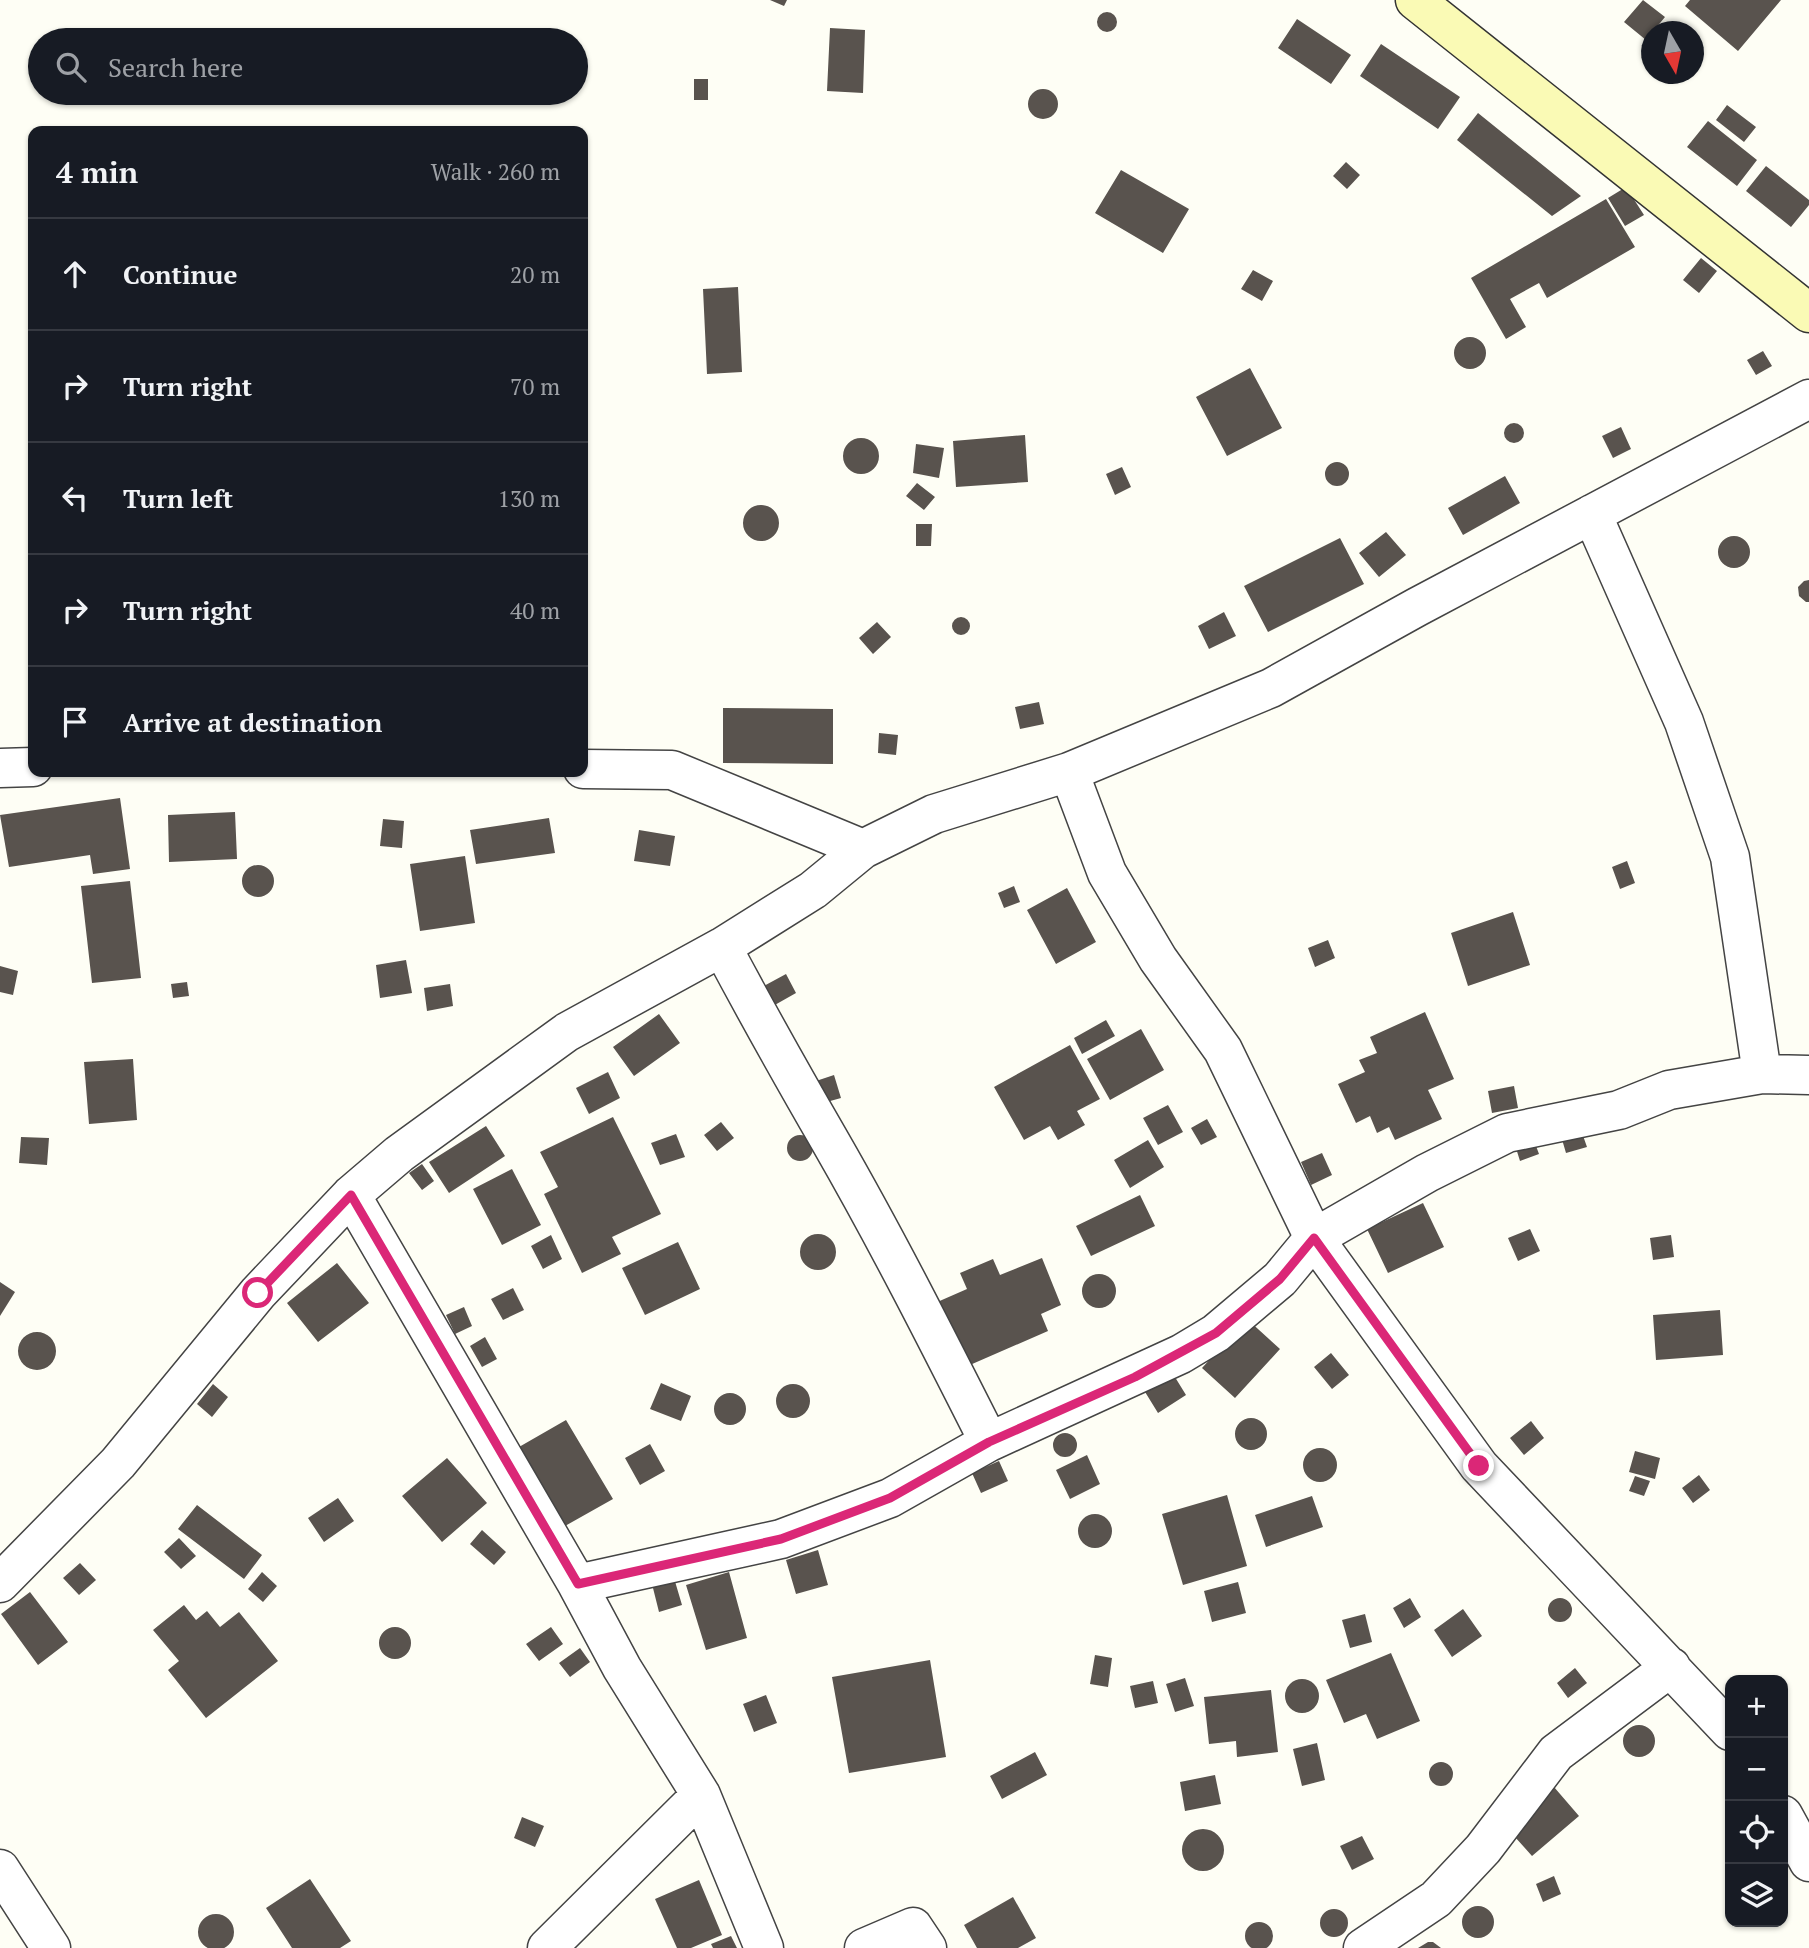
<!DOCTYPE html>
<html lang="en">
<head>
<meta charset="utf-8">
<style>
	:root { --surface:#171b24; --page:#242831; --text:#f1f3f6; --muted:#9ea1a6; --line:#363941 }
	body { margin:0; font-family:"PT Serif",serif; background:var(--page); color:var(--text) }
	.controls { position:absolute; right:21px; bottom:21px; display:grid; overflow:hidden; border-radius:14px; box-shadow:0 2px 5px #0004 }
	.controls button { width:63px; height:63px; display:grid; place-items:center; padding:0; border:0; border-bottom:2px solid var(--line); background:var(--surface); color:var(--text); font:35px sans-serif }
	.compass { position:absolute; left:1641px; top:21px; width:63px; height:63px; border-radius:50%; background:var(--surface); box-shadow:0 2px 5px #0004; rotate:171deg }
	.stop { position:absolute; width:21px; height:21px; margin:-16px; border:5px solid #db2777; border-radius:50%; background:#fff }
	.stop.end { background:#db2777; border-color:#fff; box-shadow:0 2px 7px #0008 }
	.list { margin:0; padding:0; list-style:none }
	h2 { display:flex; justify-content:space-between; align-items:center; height:91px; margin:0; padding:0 28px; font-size:30px }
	h2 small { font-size:23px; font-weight:400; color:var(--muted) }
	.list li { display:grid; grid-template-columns:46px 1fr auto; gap:21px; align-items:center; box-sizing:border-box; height:112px; padding:0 28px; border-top:2px solid var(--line) }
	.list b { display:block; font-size:26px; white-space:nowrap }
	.list em { font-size:23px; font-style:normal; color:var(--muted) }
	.icon { flex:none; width:38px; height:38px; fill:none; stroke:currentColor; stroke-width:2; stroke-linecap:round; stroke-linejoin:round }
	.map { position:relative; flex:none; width:1809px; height:1948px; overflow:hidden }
	.search { position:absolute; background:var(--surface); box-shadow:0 2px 5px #0004; left:28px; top:28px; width:560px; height:77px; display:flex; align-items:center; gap:18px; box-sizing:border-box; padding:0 24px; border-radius:38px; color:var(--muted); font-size:26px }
	.panel { position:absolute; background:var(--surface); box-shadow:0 2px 5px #0004; left:28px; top:126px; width:560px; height:651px; border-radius:14px }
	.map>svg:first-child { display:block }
</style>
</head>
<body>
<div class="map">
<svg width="1809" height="1948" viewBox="0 0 1809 1948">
	<rect width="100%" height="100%" fill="#fefef5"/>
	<path fill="#59534e" d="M770 0H787L784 6Z
		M1643 0 1665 17 1646 40 1624 22Z
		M1690 0H1781L1738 51 1685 6Z
		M1097 22a10 10 0 1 1 20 0a10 10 0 1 1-20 0Z
		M1297 19 1351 55 1331 84 1278 48Z
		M830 28 865 30 863 93 827 91Z
		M1381 44 1460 97 1438 129 1360 76Z
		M694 79H708V100H694Z
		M1028 104a15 15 0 1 1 30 0a15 15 0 1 1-30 0Z
		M1727 105 1756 127 1744 142 1716 120Z
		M1478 113 1581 196 1552 216 1457 140Z
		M1708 121 1757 160 1737 186 1687 147Z
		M1346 162 1360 175 1347 189 1333 176Z
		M1766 166 1809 200V205L1791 227 1746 191Z
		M1121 170 1189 209 1163 253 1095 213Z
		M1626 187 1644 215 1625 226 1608 198Z
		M1606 199 1635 247 1547 298 1539 283 1510 299 1526 327 1506 339 1471 278Z
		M1701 258 1717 271 1699 293 1683 280Z
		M1253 270 1273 281 1262 301 1241 289Z
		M738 287 742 372 707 374 703 289Z
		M1454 353a16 16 0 1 1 32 0a16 16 0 1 1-32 0Z
		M1763 351 1772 366 1756 375 1747 360Z
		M1250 368 1282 428 1227 456 1196 397Z
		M1504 433a10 10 0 1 1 20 0a10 10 0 1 1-20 0Z
		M1621 427 1631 449 1613 458 1602 436Z
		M1025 435 1028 482 956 487 953 441Z
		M843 456a18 18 0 1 1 36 0a18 18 0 1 1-36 0Z
		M916 444 944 448 939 478 913 473Z
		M1325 474a12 12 0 1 1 24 0a12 12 0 1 1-24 0Z
		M1122 467 1131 487 1115 495 1106 474Z
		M1505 476 1520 503 1463 535 1448 508Z
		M917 483 935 497 924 510 906 496Z
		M743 523a18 18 0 1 1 36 0a18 18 0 1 1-36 0Z
		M916 524H932L931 546H916Z
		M1386 532 1406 555 1379 577 1359 553Z
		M1718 552a16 16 0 1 1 32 0a16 16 0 1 1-32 0Z
		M1340 538 1364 584 1268 632 1244 586Z
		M1809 580V602H1806L1799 596 1798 587 1804 581Z
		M1224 612 1236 636 1209 649 1198 626Z
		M952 626a9 9 0 1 1 18 0a9 9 0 1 1-18 0Z
		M877 622 891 637 873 654 859 638Z
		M1039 702 1044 724 1020 729 1015 707Z
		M723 708 833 709V764L723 763Z
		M879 733 898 735 896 755 878 753Z
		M120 798 130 869 93 874 90 855 9 867 0 815Z
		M235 812 237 859 169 862 168 815Z
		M549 818 555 853 476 864 470 830Z
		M383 819 404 821 402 848 380 846Z
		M639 830 675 836 670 866 634 861Z
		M465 856 475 923 420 931 410 864Z
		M1627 861 1635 883 1620 889 1612 867Z
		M242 881a16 16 0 1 1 32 0a16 16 0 1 1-32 0Z
		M130 881 141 978 92 983 81 886Z
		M1014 886 1020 902 1004 908 998 893Z
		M1067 888 1096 942 1056 964 1027 910Z
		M1513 912 1530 965 1468 986 1451 933Z
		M1328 940 1335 958 1315 967 1308 948Z
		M406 960 412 993 380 998 376 965Z
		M0 966 18 971 13 995 0 992Z
		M786 974 796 993 773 1006 762 987Z
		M187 982 189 996 173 998 171 984Z
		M450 984 453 1006 427 1011 424 988Z
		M1425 1012 1454 1079 1428 1090 1442 1119 1395 1140 1389 1127 1377 1133 1370 1116 1356 1123 1338 1084 1365 1072 1359 1060 1377 1053 1370 1037Z
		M659 1014 680 1043 634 1076 613 1047Z
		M1106 1020 1115 1036 1082 1054 1074 1038Z
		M1141 1029 1164 1070 1110 1100 1087 1059Z
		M1070 1045 1100 1099 1077 1111 1085 1125 1058 1140 1050 1126 1024 1140 994 1087Z
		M133 1059 137 1120 89 1124 84 1062Z
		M608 1072 620 1098 589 1114 576 1088Z
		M834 1075 841 1098 823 1103 816 1081Z
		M1514 1086 1518 1108 1492 1113 1488 1091Z
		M1168 1105 1183 1132 1158 1145 1143 1118Z
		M613 1117 661 1214 612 1237 621 1254 582 1273 544 1194 558 1187 540 1152Z
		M1207 1119 1217 1137 1201 1145 1191 1128Z
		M721 1122 734 1138 717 1151 704 1135Z
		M486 1126 505 1156 449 1193 429 1162Z
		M1581 1130 1587 1147 1566 1153 1561 1136Z
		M676 1134 685 1157 660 1165 651 1143Z
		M787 1148a13 13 0 1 1 26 0a13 13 0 1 1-26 0Z
		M21 1137 49 1138 47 1165 19 1163Z
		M1533 1138 1539 1154 1520 1161 1515 1145Z
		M1148 1140 1164 1167 1130 1188 1114 1160Z
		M1322 1153 1332 1175 1311 1185 1301 1162Z
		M422 1164 434 1181 422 1190 409 1173Z
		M512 1169 541 1225 502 1245 473 1189Z
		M1140 1195 1155 1226 1091 1256 1076 1226Z
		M1423 1203 1444 1247 1388 1273 1367 1229Z
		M1530 1229 1540 1251 1518 1261 1508 1238Z
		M800 1252a18 18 0 1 1 36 0a18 18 0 1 1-36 0Z
		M551 1235 562 1259 543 1269 531 1246Z
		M1671 1235 1674 1257 1653 1260 1650 1238Z
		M678 1242 700 1289 645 1315 622 1268Z
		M1042 1258 1061 1305 1041 1314 1048 1331 963 1368 935 1303 967 1289 960 1273 993 1259 1000 1275Z
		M337 1263 369 1303 318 1342 287 1303Z
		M1082 1291a17 17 0 1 1 34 0a17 17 0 1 1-34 0Z
		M0 1282 15 1292 0 1316Z
		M513 1288 524 1310 503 1320 491 1299Z
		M464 1307 472 1326 455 1334 446 1315Z
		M1720 1310 1723 1355 1656 1360 1653 1315Z
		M1247 1319 1280 1349 1235 1398 1202 1368Z
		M18 1351a19 19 0 1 1 38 0a19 19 0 1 1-38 0Z
		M485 1337 497 1359 482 1367 470 1346Z
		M1331 1353 1349 1375 1332 1389 1314 1367Z
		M1170 1369 1186 1395 1158 1413 1142 1387Z
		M661 1383 691 1396 681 1421 650 1409Z
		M776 1401a17 17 0 1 1 34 0a17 17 0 1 1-34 0Z
		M213 1384 228 1397 212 1417 197 1404Z
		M714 1409a16 16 0 1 1 32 0a16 16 0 1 1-32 0Z
		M1235 1434a16 16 0 1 1 32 0a16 16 0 1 1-32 0Z
		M566 1420 613 1499 565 1526 519 1447Z
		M1531 1421 1544 1438 1524 1455 1510 1438Z
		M1053 1445a12 12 0 1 1 24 0a12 12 0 1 1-24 0Z
		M650 1444 665 1471 640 1485 625 1458Z
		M1303 1465a17 17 0 1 1 34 0a17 17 0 1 1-34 0Z
		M1635 1451 1660 1458 1655 1479 1629 1472Z
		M1087 1455 1100 1484 1070 1499 1056 1470Z
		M447 1458 487 1503 442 1542 402 1496Z
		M999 1461 1008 1481 981 1493 972 1473Z
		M1699 1475 1710 1490 1693 1503 1682 1488Z
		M1635 1476 1650 1481 1644 1496 1629 1491Z
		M1227 1495 1247 1566 1183 1585 1162 1514Z
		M1312 1496 1323 1527 1266 1547 1255 1515Z
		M338 1498 354 1521 324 1542 308 1518Z
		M197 1505 262 1555 244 1579 178 1529Z
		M1078 1531a17 17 0 1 1 34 0a17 17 0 1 1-34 0Z
		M482 1530 506 1552 494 1565 470 1544Z
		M179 1538 196 1556 181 1569 164 1552Z
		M818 1550 828 1585 796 1594 786 1560Z
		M80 1563 96 1580 79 1595 63 1578Z
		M262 1572 277 1586 263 1602 248 1589Z
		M729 1572 747 1638 706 1650 686 1585Z
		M674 1578 682 1605 659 1612 652 1584Z
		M1238 1582 1246 1613 1212 1622 1204 1591Z
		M30 1592 68 1642 38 1665 1 1614Z
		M1548 1610a12 12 0 1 1 24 0a12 12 0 1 1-24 0Z
		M1410 1598 1421 1617 1404 1628 1393 1608Z
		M184 1605 196 1620 207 1611 220 1627 239 1612 278 1661 206 1718 168 1670 179 1661 153 1630Z
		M1463 1609 1482 1636 1452 1657 1434 1630Z
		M1365 1614 1372 1642 1350 1648 1342 1620Z
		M379 1643a16 16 0 1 1 32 0a16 16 0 1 1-32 0Z
		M551 1627 563 1644 539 1661 526 1644Z
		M580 1648 590 1662 570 1677 559 1663Z
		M1391 1653 1420 1721 1377 1739 1366 1714 1344 1723 1326 1680Z
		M1095 1655 1112 1658 1108 1687 1090 1684Z
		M930 1660 946 1757 849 1773 832 1677Z
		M1575 1668 1587 1683 1568 1698 1557 1683Z
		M1185 1678 1194 1706 1175 1712 1166 1684Z
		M1285 1696a17 17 0 1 1 34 0a17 17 0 1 1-34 0Z
		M1153 1681 1158 1703 1135 1708 1130 1686Z
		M1271 1690 1278 1752 1237 1757 1236 1741 1209 1744 1204 1697Z
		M766 1695 777 1723 754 1732 743 1704Z
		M1623 1741a16 16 0 1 1 32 0a16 16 0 1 1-32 0Z
		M1317 1743 1325 1780 1302 1786 1293 1749Z
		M1035 1752 1047 1775 1002 1799 990 1776Z
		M1429 1774a12 12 0 1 1 24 0a12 12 0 1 1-24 0Z
		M1215 1775 1221 1804 1185 1811 1180 1782Z
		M1554 1787 1579 1816 1532 1856 1506 1827Z
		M522 1817 544 1826 535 1847 514 1838Z
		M1182 1850a21 21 0 1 1 42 0a21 21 0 1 1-42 0Z
		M1362 1836 1374 1859 1352 1870 1340 1846Z
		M1554 1876 1561 1894 1543 1902 1536 1884Z
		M310 1879 351 1941 340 1948H292L266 1908Z
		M699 1880 722 1935 691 1948H677L655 1899Z
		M1013 1897 1036 1938 1018 1948H977L964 1925Z
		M1462 1922a16 16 0 1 1 32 0a16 16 0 1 1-32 0Z
		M1320 1923a14 14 0 1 1 28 0a14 14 0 1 1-28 0Z
		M198 1932a18 18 0 1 1 36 0a18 18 0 1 1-36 0Z
		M1245 1936a14 14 0 1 1 28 0a14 14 0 1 1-28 0Z
		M731 1936 737 1948H713L711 1944Z
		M1428 1942H1433L1441 1948H1418Z"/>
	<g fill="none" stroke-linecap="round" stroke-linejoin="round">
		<g stroke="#444" stroke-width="41">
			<path id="street" d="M1592 514 1684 722 1730 857 1762 1074
				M0 768 33 767
				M583 769 672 770 863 849
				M1069 772 1107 873 1158 959 1223 1050 1314 1238 1479 1466 1730 1731
				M722 947C757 1013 793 1077 830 1141 887 1240 938 1341 989 1442
				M351 1195 577 1584 622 1668 701 1795 764 1948
				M0 1583 118 1463 258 1293 351 1195 399 1154 567 1032 722 947 813 890 863 849 934 814 1069 772 1271 688 1417 607 1809 399
				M577 1584 781 1539 890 1498 989 1442 1181 1354 1216 1333 1280 1279 1314 1238 1427 1173 1507 1133 1619 1110 1669 1090 1762 1074 1809 1075
				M1783 1815 1809 1862
				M0 1869 51 1948
				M547 1948 701 1795
				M864 1948 913 1927 927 1948
				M1363 1948 1436 1899 1483 1849 1556 1753 1671 1667"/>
		</g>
		<g stroke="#333" stroke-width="41">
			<path id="secondary" d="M1415 0 1809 313"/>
		</g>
		<use href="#street" stroke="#fff" stroke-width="38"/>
		<use href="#secondary" stroke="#fafab5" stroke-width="38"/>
	</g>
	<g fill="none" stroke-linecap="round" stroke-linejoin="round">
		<path stroke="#db2777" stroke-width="9" d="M258 1293 351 1195 578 1584 781 1539 890 1498 989 1442 1135 1377 1216 1333 1280 1279 1314 1238 1479 1466"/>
	</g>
</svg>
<div class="controls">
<button>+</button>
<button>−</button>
<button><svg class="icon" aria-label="locate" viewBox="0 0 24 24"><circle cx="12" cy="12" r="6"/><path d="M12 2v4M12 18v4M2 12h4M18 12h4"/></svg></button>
<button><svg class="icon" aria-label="layers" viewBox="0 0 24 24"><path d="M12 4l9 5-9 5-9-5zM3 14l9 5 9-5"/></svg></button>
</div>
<svg class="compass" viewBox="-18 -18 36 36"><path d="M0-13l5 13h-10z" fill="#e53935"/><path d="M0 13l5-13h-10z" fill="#9ea1a6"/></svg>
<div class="stop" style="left:258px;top:1293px"></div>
<div class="stop end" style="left:1479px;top:1466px"></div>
<div class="search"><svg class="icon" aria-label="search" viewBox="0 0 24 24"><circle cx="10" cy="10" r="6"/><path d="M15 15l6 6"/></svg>Search here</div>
<section class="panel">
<h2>4 min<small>Walk · 260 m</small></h2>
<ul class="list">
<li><svg class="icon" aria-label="ahead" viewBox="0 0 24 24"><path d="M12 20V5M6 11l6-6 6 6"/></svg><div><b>Continue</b></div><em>20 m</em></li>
<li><svg class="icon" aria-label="right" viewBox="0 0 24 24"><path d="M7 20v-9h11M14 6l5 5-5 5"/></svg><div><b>Turn right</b></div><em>70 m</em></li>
<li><svg class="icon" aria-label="left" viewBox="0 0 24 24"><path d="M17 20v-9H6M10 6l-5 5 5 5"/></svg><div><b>Turn left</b></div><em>130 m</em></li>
<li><svg class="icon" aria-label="right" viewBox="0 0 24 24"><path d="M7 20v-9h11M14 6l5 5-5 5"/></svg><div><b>Turn right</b></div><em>40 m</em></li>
<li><svg class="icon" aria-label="arrive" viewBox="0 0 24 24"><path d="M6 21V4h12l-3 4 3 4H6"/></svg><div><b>Arrive at destination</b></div></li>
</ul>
</section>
</div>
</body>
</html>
